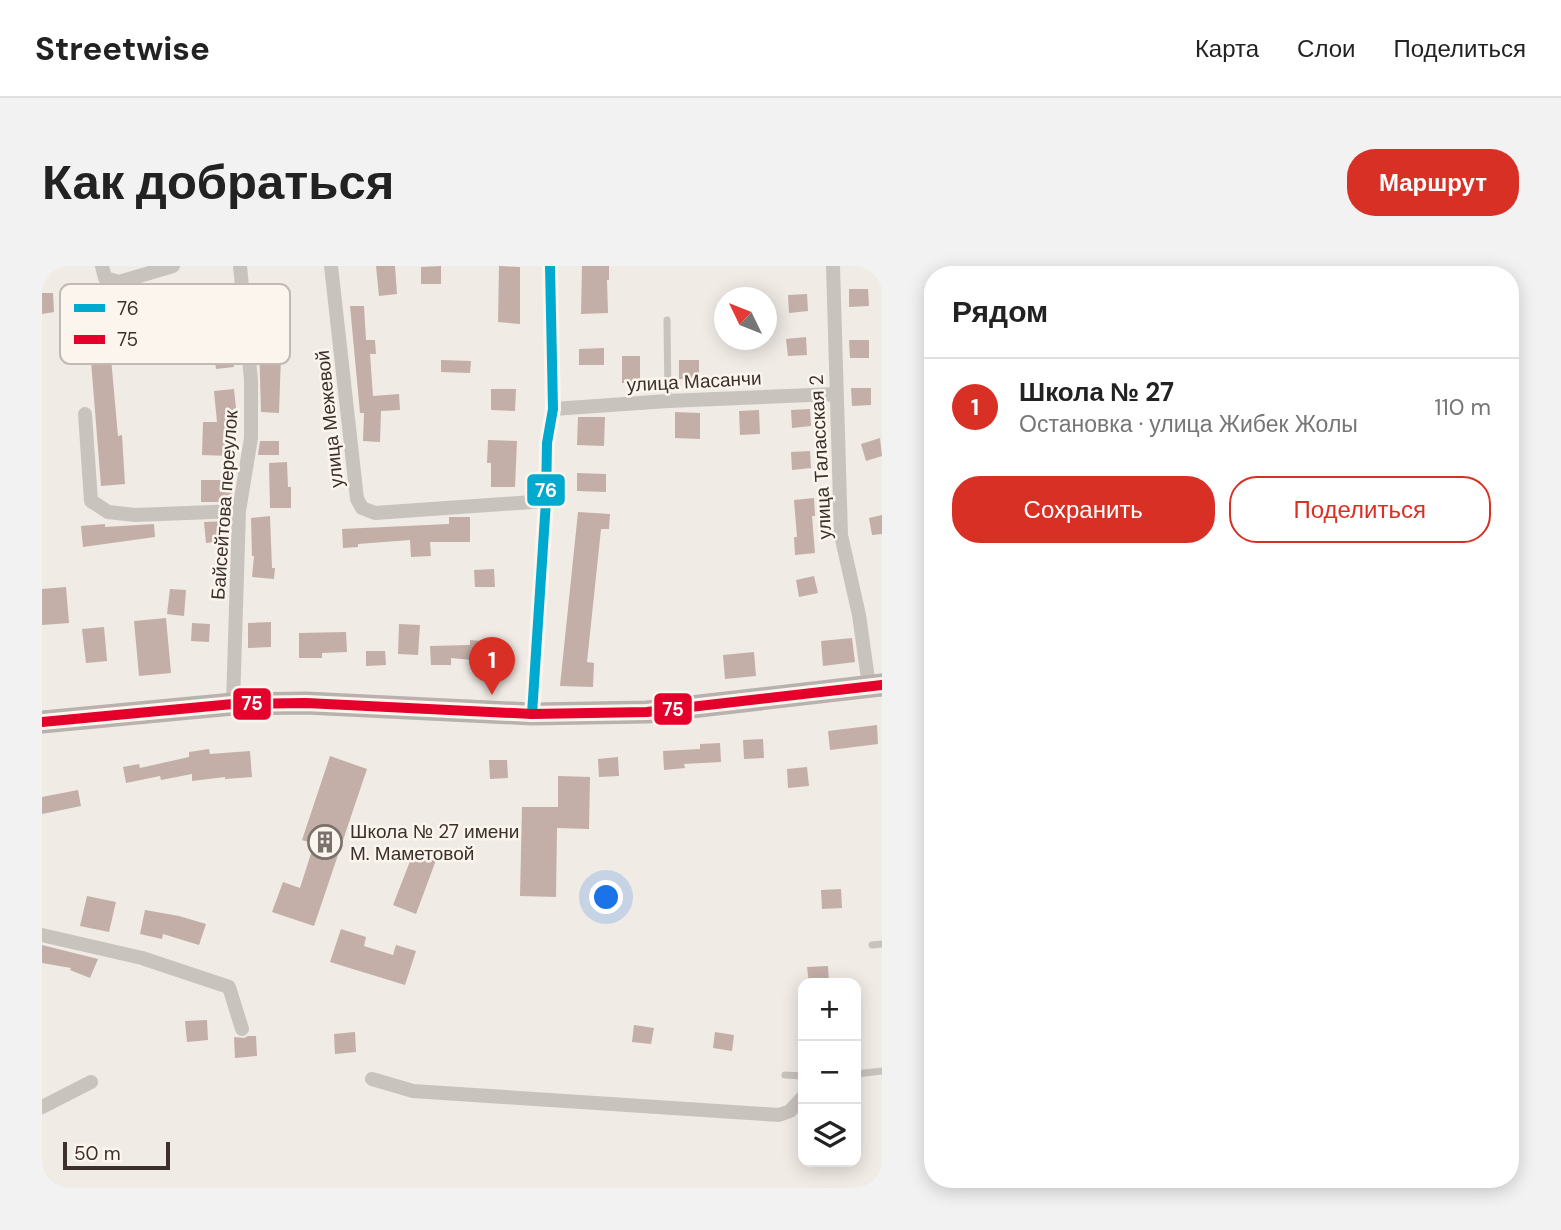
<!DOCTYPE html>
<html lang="ru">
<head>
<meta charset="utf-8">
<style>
	:root { --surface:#fff; --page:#f2f2f2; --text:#222; --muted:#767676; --line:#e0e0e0; --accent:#d93025 }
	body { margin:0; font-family:"DM Sans",sans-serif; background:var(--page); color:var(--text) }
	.controls { position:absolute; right:21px; bottom:21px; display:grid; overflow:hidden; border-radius:14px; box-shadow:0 4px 18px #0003 }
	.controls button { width:63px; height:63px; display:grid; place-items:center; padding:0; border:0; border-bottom:2px solid var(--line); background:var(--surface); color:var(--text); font:35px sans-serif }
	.compass { position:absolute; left:672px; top:21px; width:63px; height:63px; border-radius:50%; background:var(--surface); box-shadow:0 4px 18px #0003; rotate:313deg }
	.scale { position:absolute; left:21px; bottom:18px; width:107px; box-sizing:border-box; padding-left:7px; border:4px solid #3b302b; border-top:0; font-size:19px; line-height:24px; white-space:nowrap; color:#3b302b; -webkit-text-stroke:5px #fbf5ee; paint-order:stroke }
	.you { position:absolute; left:565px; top:632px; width:24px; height:24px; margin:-18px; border:5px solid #fff; border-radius:50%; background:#1a73e8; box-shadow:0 0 0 10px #1a73e833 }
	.badge { display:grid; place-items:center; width:46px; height:46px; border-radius:50%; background:var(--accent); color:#fff; font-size:23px; font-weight:700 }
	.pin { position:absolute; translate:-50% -58px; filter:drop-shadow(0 2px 4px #0008) }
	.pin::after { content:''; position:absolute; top:37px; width:24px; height:21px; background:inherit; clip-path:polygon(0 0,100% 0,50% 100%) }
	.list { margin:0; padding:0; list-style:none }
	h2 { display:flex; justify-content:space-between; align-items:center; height:91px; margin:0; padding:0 28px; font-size:30px }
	h2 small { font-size:23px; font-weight:400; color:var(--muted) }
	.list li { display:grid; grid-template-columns:46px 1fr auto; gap:21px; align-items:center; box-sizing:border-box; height:98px; padding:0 28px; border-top:2px solid var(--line) }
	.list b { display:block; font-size:26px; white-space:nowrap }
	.list p { margin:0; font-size:23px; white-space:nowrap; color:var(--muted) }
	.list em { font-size:23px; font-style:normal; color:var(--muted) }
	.actions { display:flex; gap:14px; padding:21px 28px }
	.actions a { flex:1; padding:16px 0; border:2px solid var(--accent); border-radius:28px; text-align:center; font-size:24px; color:var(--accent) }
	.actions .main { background:var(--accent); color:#fff }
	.icon { flex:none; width:38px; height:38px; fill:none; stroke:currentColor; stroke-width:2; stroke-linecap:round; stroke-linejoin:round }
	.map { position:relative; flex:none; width:840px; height:922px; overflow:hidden; border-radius:28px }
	header { display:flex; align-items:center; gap:42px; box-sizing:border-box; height:98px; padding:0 35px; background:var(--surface); border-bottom:2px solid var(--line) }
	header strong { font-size:33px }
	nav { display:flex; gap:38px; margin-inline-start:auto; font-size:24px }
	.intro { display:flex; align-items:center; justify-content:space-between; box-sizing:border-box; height:168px; padding:0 42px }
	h1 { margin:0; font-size:49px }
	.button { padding:18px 32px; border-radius:28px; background:var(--accent); color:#fff; font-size:24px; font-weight:700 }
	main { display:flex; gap:42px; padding:0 42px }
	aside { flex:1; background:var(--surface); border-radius:28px; box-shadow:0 4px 18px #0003 }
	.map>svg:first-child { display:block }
</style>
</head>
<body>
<header>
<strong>Streetwise</strong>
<nav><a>Карта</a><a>Слои</a><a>Поделиться</a></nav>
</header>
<div class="intro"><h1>Как добраться</h1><a class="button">Маршрут</a></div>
<main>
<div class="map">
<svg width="840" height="922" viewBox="0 0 840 922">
	<rect width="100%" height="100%" fill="#f0ebe5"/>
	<path fill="#c3afa7" d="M334 0H353L355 28 337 30Z
		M399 0V18H379V1Z
		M457 0 478 1V58L456 56Z
		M540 0H567V14H565L566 47 539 48Z
		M228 21 234 90H239L237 147 219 146 217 77H215L210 23Z
		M807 23H826L827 40 807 41Z
		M0 27H11L12 46 0 48Z
		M765 28 766 45 747 47 746 29Z
		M308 40H322L324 74H333L334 88H328L331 130 357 128 358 144 339 145 338 176 321 175 322 147H318Z
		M188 68 192 101 174 103 170 70Z
		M764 71 765 89 746 90 744 73Z
		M807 74H827V92H808Z
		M562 82V99H537V83Z
		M580 90H598V117H580Z
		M69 92 76 170 80 169 83 218 59 220 49 95Z
		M399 94 429 95 428 107 399 106Z
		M637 94H657V113H637Z
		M809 122H829V139L810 140Z
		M192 123 194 142 191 143 189 190 160 189 161 156H175L172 125Z
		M449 123H474L473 145 449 144Z
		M768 143 769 160 750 162 749 144Z
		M717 144 718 168 698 169 697 145Z
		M633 146 658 147V173L633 172Z
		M536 151H563L562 180 535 179Z
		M838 172 840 190 824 195 819 178Z
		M446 174 475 175 473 221H449V197H445Z
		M218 175H237V189H216Z
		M768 185 769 202 750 204 749 186Z
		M245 196 246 221H249V242H228L227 197Z
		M535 207 564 208V226L535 225Z
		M159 214H190L189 236H159Z
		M772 232 773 250H770L773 287 753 289 752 271H755L752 234Z
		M536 246 568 248 567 263H559L545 396 552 397 551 421 518 420Z
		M840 249V268L830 269 827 252Z
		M228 250 230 302H233L232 313 210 311 212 290H210L209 252Z
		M407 251H428V276H388L389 290 369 291 368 274 316 278V281L301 282 300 263 407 258Z
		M186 255V275L164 277 162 256Z
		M63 258V261L112 258 113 271 41 281 39 260Z
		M452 303 453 321H433L432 304Z
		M772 310 776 327 757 331 754 314Z
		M24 321 27 357 0 359V323Z
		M128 323 144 324 142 350 125 348Z
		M124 352 129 407 97 410 92 355Z
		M229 356V381L206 382V357Z
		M150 357 168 358 167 376 149 375Z
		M357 358 378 359 376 389 356 388Z
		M62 361 65 395 44 397 40 363Z
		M304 366 305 386 280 387V392H257V367Z
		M810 372 813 396 781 400 779 375Z
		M428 374 453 376 451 396 409 392V399H389L388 380 428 379Z
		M324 385H343L344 399 324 400Z
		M712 386 714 410 683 413 681 389Z
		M835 459 836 478 788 484 786 465Z
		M721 473 722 492 702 493 701 474Z
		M678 477 679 496 642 498 643 502 622 504 621 485 658 483V478Z
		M167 483 168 488 208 485 210 511 183 513V511L150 515V508L119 514 118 510 84 517 81 501 97 498 98 502 147 491V486Z
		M288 490 325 503 272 660 230 646 241 616 258 622 272 578 260 574Z
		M576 491 577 510 557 511 556 493Z
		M447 494H465L466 512 448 513Z
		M765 501 767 520 746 522 745 503Z
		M516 510 548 511 547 563 515 562 514 631 478 630 480 541H516Z
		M36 524 39 540 0 548V531Z
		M372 585 394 594 374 648 351 639Z
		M799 623 800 642 780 643 779 624Z
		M45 630 74 636 67 666 38 660Z
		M103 644 137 650 164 658 157 679 121 668 120 673 98 668Z
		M299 663 324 671 322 680 351 689 354 679 374 685 363 719 288 696Z
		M0 679 56 693 48 712 28 704 29 702 0 697Z
		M786 700 787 717H767L765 701Z
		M165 754 166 774 145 776 143 755Z
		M592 759 612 762 609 778 590 776Z
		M313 766 314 786 293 788 292 768Z
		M673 766 692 769 690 785 671 782Z
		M206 770H214L215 790 193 792 192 771 202 772Z"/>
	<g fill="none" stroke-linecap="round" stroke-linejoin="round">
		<path stroke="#c9c3be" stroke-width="7" d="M625 54 626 135
			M830 679 840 678
			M814 808 840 805
			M743 809 761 810"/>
		<path stroke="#c9c3be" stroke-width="14" d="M60 0 63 12 77 16 131 0
			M289 0 315 233 320 242 333 247 504 235
			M791 0 799 269 817 349 827 420
			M511 143 626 135 794 128
			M43 148 49 235 66 246 93 249 197 245
			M191 438 197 245 209 172V114L198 0
			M490 448 504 235 505 177 511 143 508 0
			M0 669 100 692 187 721 200 763
			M330 813 371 825 737 849 748 845 761 831
			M0 841 49 816"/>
		<path stroke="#b8b1ad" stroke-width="23" d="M0 456 191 438 264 437 490 448 605 446 840 419"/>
		<g stroke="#fbf5ee" stroke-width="16">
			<path id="bus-1" d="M490 448 504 235 505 177 511 143 508 0"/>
		</g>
		<g stroke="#fbf5ee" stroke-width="16">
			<path id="bus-2" d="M0 456 191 438 264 437 490 448 605 446 840 419"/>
		</g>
		<use href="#bus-1" stroke="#00a9ce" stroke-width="10"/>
		<use href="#bus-2" stroke="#e4002b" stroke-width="10"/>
	</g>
	<defs>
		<g id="building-ring" transform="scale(1.75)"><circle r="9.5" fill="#fbf5ee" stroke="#7a716c" stroke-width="1.5"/><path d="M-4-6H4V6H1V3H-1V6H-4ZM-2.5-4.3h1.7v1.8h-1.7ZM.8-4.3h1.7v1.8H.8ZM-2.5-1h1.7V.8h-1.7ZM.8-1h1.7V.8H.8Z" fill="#7a716c"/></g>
	</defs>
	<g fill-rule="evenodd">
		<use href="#building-ring" x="283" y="576"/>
	</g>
	<g text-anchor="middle" stroke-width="5" stroke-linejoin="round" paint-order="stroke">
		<g font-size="19" fill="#3b302b" stroke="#fbf5ee">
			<text transform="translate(652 115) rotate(-3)" y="7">улица Масанчи</text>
			<text transform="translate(287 153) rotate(-96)" y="7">улица Межевой</text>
			<text transform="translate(778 191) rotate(-93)" y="7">улица Таласская 2</text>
			<text transform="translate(182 239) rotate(-86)" y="7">Байсейтова переулок</text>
		</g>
		<g font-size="19" fill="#3b302b" stroke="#fbf5ee" text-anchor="start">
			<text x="308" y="572">Школа № 27 имени<tspan x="308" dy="22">М. Маметовой</tspan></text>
		</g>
	</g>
	<rect x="18" y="18" width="230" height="80" rx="10" fill="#fbf5ee" stroke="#c1bab4" stroke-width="2"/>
	<rect x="32" y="38" width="31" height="8" fill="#00a9ce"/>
	<rect x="32" y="69" width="31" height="9" fill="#e4002b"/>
	<g font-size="19" fill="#3b302b">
		<text x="75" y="49">76</text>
		<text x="75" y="80">75</text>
	</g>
	<g stroke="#fbf5ee" stroke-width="2.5">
		<rect x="484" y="207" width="40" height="34" rx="7" fill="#00a9ce"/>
		<rect x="190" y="421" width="40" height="34" rx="7" fill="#e4002b"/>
		<rect x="611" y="426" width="40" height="34" rx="7" fill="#e4002b"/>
	</g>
	<g font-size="19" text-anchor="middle" font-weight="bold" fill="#fff">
		<text x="504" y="231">76</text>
		<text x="210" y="444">75</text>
		<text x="631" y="450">75</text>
	</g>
</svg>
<div class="controls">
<button>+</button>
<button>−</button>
<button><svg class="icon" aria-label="layers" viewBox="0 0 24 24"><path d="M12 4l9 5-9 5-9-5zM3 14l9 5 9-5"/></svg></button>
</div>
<svg class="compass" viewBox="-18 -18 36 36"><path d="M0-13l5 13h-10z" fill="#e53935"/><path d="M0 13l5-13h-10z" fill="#767676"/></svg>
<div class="scale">50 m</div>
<div class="you"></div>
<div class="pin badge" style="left:450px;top:429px">1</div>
</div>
<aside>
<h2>Рядом<small></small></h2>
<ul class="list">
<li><span class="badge">1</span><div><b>Школа № 27</b><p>Остановка · улица Жибек Жолы</p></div><em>110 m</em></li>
</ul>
<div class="actions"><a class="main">Сохранить</a><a>Поделиться</a></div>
</aside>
</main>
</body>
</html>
